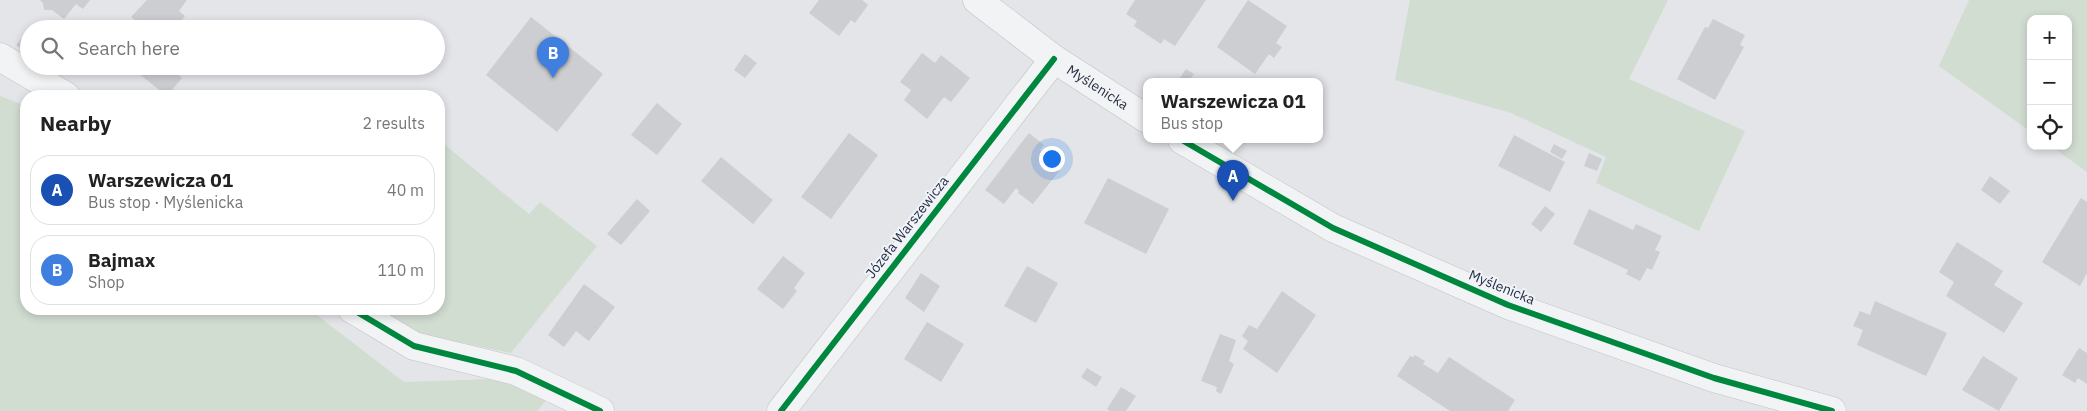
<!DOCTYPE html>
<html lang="en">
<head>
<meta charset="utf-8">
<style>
	:root { --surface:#fff; --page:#f6f6f6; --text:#222; --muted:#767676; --line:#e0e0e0; --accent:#0b8043 }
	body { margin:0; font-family:"IBM Plex Sans",sans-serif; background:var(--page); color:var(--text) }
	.controls { position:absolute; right:15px; top:15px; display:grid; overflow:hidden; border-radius:10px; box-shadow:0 2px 8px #0003 }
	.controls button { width:45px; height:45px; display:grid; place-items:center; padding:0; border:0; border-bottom:1px solid var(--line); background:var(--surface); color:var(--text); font:25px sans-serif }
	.you { position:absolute; left:1051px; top:158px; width:18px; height:18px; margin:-12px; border:4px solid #fff; border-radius:50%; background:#1a73e8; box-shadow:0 0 0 8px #1a73e833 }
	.badge { display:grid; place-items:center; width:32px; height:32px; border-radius:50%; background:var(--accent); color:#fff; font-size:16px; font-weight:700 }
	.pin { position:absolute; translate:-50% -41px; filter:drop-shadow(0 1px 2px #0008) }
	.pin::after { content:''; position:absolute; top:26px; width:18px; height:15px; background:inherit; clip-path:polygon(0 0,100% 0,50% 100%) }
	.popup { position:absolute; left:1143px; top:78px; width:180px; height:65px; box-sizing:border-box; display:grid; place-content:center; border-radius:10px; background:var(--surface); filter:drop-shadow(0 1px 4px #0005); font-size:16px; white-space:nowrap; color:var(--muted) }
	.popup b { font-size:19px; color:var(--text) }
	.popup::after { content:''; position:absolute; left:50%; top:100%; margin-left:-10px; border:10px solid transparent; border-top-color:var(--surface) }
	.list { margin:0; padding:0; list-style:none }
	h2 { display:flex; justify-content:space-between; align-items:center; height:65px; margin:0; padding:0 20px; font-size:21px }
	h2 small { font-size:16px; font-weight:400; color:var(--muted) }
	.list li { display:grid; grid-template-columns:32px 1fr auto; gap:15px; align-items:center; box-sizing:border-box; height:70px; margin:0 10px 10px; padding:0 10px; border:1px solid var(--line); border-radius:20px }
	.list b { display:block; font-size:19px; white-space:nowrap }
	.list p { margin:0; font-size:16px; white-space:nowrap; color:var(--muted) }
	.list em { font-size:16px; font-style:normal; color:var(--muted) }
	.icon { flex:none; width:28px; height:28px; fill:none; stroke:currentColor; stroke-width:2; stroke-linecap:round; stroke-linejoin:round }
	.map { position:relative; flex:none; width:2087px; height:411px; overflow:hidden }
	.search { position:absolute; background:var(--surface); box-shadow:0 2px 8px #0003; left:20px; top:20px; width:425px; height:55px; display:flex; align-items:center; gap:12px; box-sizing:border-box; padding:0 18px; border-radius:28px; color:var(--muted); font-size:19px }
	.panel { position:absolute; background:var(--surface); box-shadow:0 2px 8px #0003; left:20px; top:90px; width:425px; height:225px; border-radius:20px }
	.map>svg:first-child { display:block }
</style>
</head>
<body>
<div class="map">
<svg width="2087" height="411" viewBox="0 0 2087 411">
	<rect width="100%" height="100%" fill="#e3e5e8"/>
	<path fill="#d2ddd2" d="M1410 0H1668L1629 79 1745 131 1699 231 1596 183 1606 157 1511 113 1395 80Z
		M1969 0H2087V172L2051 146H2068V19H2031V132L1939 66Z
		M0 96 26 106V309H309L404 382 494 379 549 397 537 411H0Z
		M439 140 529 214 540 202 597 246 511 353 403 331 367 309H439Z"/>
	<path fill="#cdced2" d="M40 0H90L83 9 76 4 64 19 52 10H44L43 3Z
		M147 0H187L179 11 185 16 175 29H133L138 23 131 17Z
		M819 0H862L868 5 855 23 851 20 839 36 809 13Z
		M1135 0H1206L1175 46 1164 39 1161 44 1134 26 1137 21 1126 14Z
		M1248 0 1287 26 1276 43 1282 47 1274 58 1269 54 1255 74 1217 47Z
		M531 17 603 74 557 132 486 75Z
		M1713 19 1745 35 1740 45 1744 47 1715 100 1677 79 1705 27 1708 28Z
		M26 33 29 36V55L16 45Z
		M922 53 935 63 941 55 970 78 951 102 944 97 927 119 904 100 911 90 900 82Z
		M745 54 757 63 745 78 734 70Z
		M129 66H183L177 74 182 78 167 96Z
		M1186 69 1194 74 1188 82H1179L1178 81Z
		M657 103 682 124 657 155 631 135Z
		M849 133 878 155 831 219 801 197Z
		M1029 133 1044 145 1040 150 1049 157 1047 160 1060 170 1033 204 1018 193 1019 191 1016 188 1004 204 985 190Z
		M1514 135 1565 162 1550 192 1498 166Z
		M1554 144 1567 151 1562 159 1550 152Z
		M1589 153 1602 159 1597 171 1584 166Z
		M721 157 773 200 753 224 701 181Z
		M1990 176 2010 191 2000 204 1981 190Z
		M1108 178 1169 209 1146 254 1084 223Z
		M2081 198 2087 202V273L2080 286 2042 262Z
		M637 199 650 211 621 245 607 234Z
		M1545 206 1555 214 1541 232 1531 224Z
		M1589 209 1633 230 1636 224 1662 236 1655 250 1660 252 1652 270 1647 268 1640 281 1626 274 1628 270 1573 244Z
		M1957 242 2003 271 1994 285 2023 303 2004 333 1946 296 1954 282 1939 272Z
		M783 256 805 273 794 288 797 291 783 309 757 289Z
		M1027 266 1058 283 1036 323 1004 306Z
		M921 273 940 286 924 312 905 298Z
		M584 284 615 307 589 341 576 331 564 347 548 335Z
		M1282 291 1316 315 1277 373 1243 349 1248 341 1242 336 1249 325 1257 329Z
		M1875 301 1947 333 1926 376 1857 345 1863 330 1853 326 1860 311 1870 315Z
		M927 322 964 344 941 382 904 359Z
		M1220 334 1236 340 1229 361 1234 364 1221 394 1216 391 1217 387 1201 381Z
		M2079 348 2087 353V384L2078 378 2075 383 2062 375Z
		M1415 355 1425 361 1423 364 1438 373 1449 357 1515 400 1508 411H1450L1397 376 1410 356 1413 357Z
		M1983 356 2018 378 1999 411 1962 390Z
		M1087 368 1102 377 1096 387 1081 377Z
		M1121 387 1136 396 1126 411H1110L1107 409Z"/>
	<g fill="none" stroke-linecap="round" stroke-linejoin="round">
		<g stroke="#c1c3c6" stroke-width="29">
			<g id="minor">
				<path id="s1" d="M977 0 1054 59 1147 119"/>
				<path d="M0 57 66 96"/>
				<path d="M1182 140 1333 228 1508 305 1714 378 1832 411"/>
				<path d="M352 309 414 346 516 371 600 411"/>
				<path d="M781 411 1054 59"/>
			</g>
		</g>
		<use href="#minor" stroke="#f2f3f5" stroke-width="28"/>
		<g stroke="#f0f3f8" stroke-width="9">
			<path id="cycleway" d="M1182 140 1333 228 1508 305 1714 378 1832 411
				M352 309 414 346 516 371 600 411
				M781 411 1054 59"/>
		</g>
		<use href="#cycleway" stroke="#00873e" stroke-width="6"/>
	</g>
	<g text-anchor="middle" stroke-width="4" stroke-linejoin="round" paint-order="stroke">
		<g font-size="14" fill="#273044" stroke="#f0f3f8">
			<text dy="5" stroke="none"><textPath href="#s1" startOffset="149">Myślenicka</textPath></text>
			<text transform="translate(907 227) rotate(-52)" y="5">Józefa Warszewicza</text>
			<text transform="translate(1502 287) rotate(22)" y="5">Myślenicka</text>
		</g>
	</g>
</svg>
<div class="controls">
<button>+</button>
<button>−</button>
<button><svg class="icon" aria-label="locate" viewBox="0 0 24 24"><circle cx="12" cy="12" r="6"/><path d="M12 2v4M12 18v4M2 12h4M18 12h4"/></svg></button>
</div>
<div class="you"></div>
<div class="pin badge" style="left:1233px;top:201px;background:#1a4fb4">A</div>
<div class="popup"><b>Warszewicza 01</b>Bus stop</div>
<div class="pin badge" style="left:553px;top:78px;background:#3f7fe0">B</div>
<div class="search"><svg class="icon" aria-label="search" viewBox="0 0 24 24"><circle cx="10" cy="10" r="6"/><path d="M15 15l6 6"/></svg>Search here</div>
<section class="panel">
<h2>Nearby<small>2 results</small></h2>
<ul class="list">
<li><span class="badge" style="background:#1a4fb4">A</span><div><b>Warszewicza 01</b><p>Bus stop · Myślenicka</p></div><em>40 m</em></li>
<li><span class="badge" style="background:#3f7fe0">B</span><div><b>Bajmax</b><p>Shop</p></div><em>110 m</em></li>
</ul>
</section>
</div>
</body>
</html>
